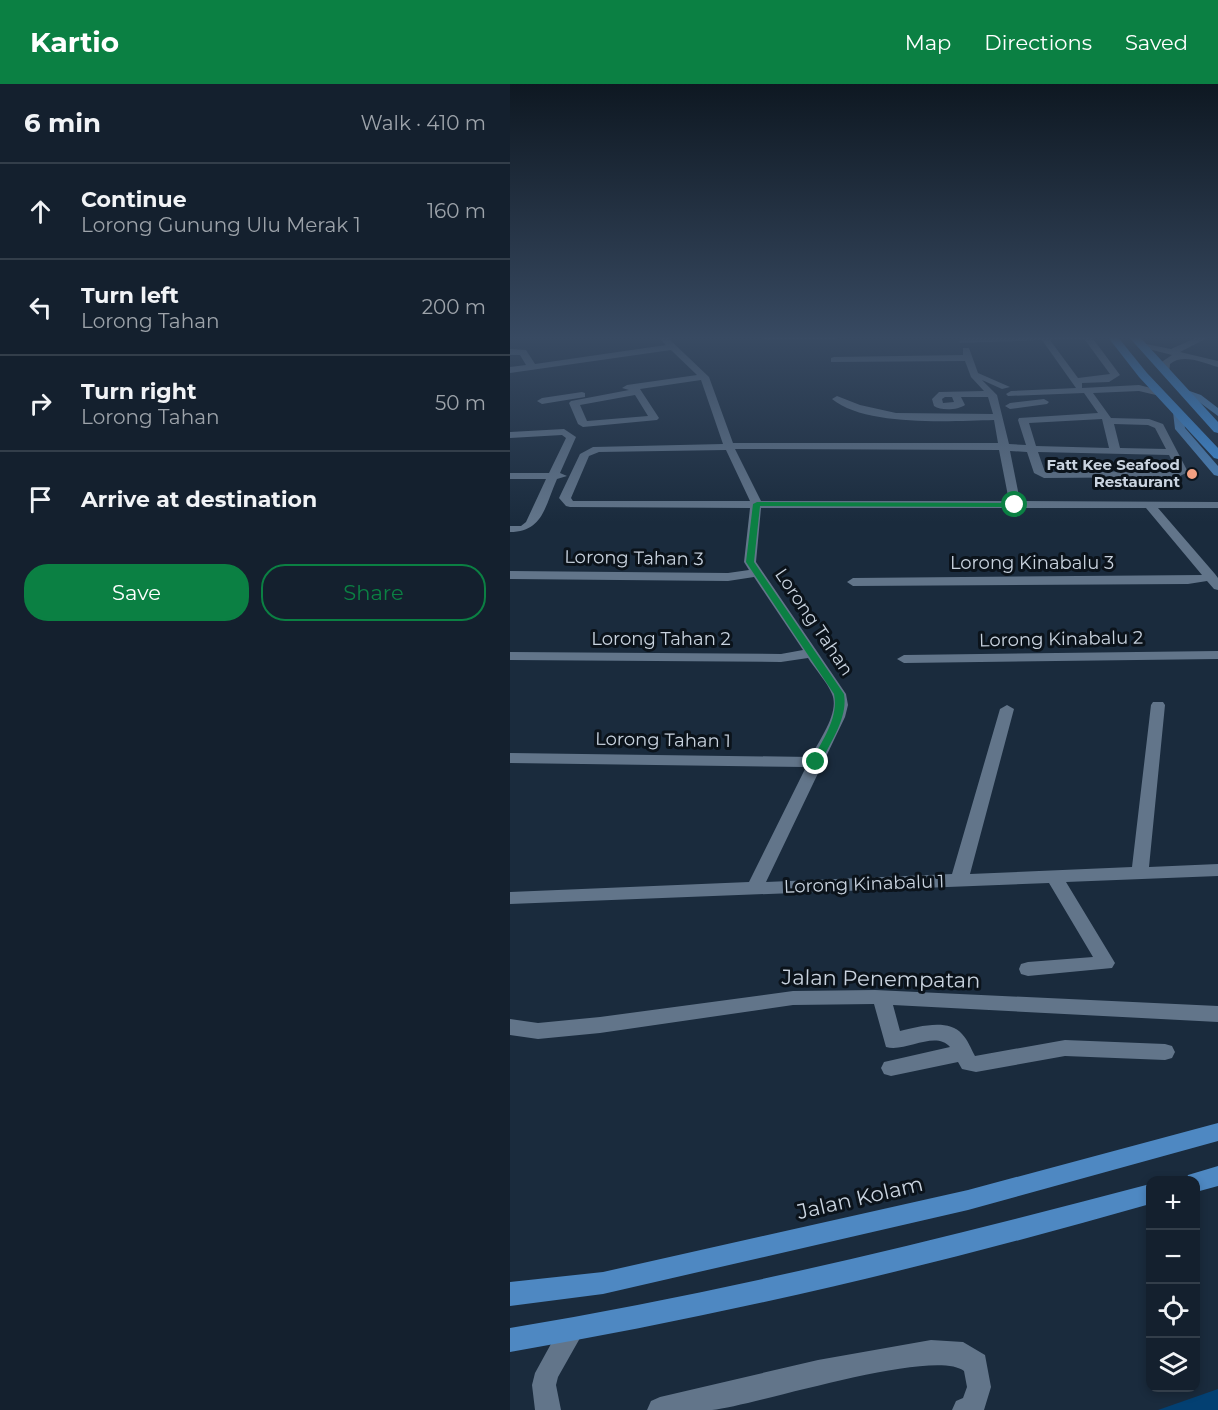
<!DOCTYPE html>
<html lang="en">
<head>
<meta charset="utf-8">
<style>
	:root { --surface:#14202e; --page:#212d3a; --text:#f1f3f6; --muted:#9da3aa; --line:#333e4a; --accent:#0b8043 }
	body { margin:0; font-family:Montserrat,sans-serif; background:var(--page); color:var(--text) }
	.controls { position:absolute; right:18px; bottom:18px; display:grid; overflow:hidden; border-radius:12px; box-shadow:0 3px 9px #0003 }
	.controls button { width:54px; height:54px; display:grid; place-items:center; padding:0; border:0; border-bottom:2px solid var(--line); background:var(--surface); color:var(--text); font:30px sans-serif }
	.stop { position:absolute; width:18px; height:18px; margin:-14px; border:4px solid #0b8043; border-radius:50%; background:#fff }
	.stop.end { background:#0b8043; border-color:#fff; box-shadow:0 2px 6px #0008 }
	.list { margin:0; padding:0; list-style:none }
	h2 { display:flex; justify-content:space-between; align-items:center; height:78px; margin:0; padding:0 24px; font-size:26px }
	h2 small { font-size:20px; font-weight:400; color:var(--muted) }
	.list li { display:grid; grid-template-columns:39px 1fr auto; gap:18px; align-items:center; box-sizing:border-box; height:96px; padding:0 24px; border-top:2px solid var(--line) }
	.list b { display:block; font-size:22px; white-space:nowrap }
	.list p { margin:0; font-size:20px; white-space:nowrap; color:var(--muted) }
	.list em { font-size:20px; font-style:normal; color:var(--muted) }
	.actions { display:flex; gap:12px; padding:18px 24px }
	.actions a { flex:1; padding:14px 0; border:2px solid var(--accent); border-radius:24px; text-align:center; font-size:21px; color:var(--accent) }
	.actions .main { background:var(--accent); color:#fff }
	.icon { flex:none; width:33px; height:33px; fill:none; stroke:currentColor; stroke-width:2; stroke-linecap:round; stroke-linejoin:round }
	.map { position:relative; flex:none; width:708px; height:1326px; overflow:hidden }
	header { display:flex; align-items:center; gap:36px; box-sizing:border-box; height:84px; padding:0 30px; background:var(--accent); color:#fff }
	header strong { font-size:28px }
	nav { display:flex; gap:33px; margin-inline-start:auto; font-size:21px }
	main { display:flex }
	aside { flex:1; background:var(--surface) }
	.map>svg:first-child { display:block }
</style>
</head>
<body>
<header>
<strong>Kartio</strong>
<nav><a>Map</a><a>Directions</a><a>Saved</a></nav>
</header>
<main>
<aside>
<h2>6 min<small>Walk · 410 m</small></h2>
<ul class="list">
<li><svg class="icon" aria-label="ahead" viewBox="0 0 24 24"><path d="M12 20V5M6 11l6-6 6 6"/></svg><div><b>Continue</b><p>Lorong Gunung Ulu Merak 1</p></div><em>160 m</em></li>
<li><svg class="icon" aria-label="left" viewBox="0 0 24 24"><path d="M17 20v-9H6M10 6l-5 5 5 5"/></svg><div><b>Turn left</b><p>Lorong Tahan</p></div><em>200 m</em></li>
<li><svg class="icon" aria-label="right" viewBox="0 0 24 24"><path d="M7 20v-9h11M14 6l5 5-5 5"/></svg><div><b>Turn right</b><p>Lorong Tahan</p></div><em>50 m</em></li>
<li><svg class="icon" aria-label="arrive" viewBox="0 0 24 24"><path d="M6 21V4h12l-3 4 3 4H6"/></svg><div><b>Arrive at destination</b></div></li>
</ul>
<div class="actions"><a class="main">Save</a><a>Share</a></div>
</aside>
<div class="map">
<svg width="708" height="1326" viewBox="0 0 708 1326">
	<rect width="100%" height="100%" fill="#1a2b3d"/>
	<path fill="#034072" d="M708 1305V1326H648Z"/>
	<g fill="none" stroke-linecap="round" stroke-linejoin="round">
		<path fill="#62758a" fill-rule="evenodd" d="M147 252H156L199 293 223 359H488L484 336C442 337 356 343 322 315L327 312 350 321 386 329 483 330 478 313H451L455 321C448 326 431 327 424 322L422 315 429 308 474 307 461 293 455 277 321 278V274L324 273 453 271V264H459L468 289 500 303 492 305 472 296 487 311 499 360 516 361 508 336 509 334 588 329 574 309 498 312 496 310 501 307 566 304 532 256 450 259 449 257 453 254 581 252 610 291 599 298 572 299V304L629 301 653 307V311L650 312 629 307 583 309 601 334 639 335 653 340 678 388 668 393 534 394 524 389 517 368 500 367 510 417 708 418V424H648L705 490 708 494V506L704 505 697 497 678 500 343 502 337 498 343 494 692 491 636 424H251L246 478 336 610 338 621 335 633 256 798 442 790 490 625 497 621 504 625 460 790 622 783 641 621 643 618H653L655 621 639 783 708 780V792L556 798 602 874 605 879 602 884 518 892 511 890 509 885 511 880 518 878 583 873 539 799 0 820V808L239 798 296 683 0 679V669L301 673C309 656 330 629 322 610 317 598 305 585 298 574L271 578 0 576V568L271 570 293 566 244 493 218 497 0 495V487L218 489 239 486 234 478 240 424 60 423 56 422 49 414 70 370 83 363 213 360 191 296 130 305 149 334 147 336 73 343 68 340 59 319 61 317 119 306 112 304 117 301 187 291 161 266 0 289V283L16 281 10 271H0V265L16 266 25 280 156 261ZM567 255 575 256 600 290 568 294 540 256ZM125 311 138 332 77 337 70 321ZM435 313H442L444 318 433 319 432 315ZM592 335 599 364 526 362 519 339ZM604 340 638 341 645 344 656 365 610 364ZM225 365 489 366 499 417H251ZM216 366 240 417H63L61 414 79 372 89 368ZM528 368 659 371 667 387 535 388Z
			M251 252H330L326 255 255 256Z
			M690 252H701L670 268 708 277V283C693 279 673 269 660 280L659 289H653L650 279 662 271 627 262 631 259 661 265Z
			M72 308 75 309V313L32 320 27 317 32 314Z
			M534 315 539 318 537 320 500 325 495 322 500 319Z
			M54 345 66 353 50 389 57 392 47 395C35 422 33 448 0 448V442H11L16 438 36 395H0V389H39L56 354 52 351 0 354V348Z
			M708 567V575L394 579 387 575 394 571Z
			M365 906 708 922V938L383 921 390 947C408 943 438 934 452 950 458 956 461 965 465 972L555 956 655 960 662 962 665 968 662 974 655 976 555 972 466 988 452 985 448 978 381 992 374 990 371 984 374 978 440 963C425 946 395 969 376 963L364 920 283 921 90 949 28 955 0 951V935L28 939 90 933 283 907Z
			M62 1235 71 1238 74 1247 48 1293 46 1301 51 1326H25L22 1301 25 1289 53 1238Z
			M421 1256 453 1258 475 1271 481 1303 474 1326H442L446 1317 453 1314 457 1303 454 1287C424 1263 247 1321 202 1326 181 1326 158 1326 137 1326L141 1317 150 1313 308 1276Z"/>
		<path fill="#4e88c2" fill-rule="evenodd" d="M674 305 691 311 708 324V332L685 315 671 310 669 308Z
			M668 325 673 328 675 344 708 382V392L704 391 665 345 663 328Z
			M708 1039V1057L458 1126 93 1210 0 1222V1198L93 1188 458 1106Z
			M708 1082V1102L686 1108V1096H676L678 1091Z
			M640 1100V1120C430 1180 216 1231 0 1268V1244C216 1208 428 1156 640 1100Z"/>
		<path fill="#4095e7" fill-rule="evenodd" d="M597 252H607L637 289 708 364V375L704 374 629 293Z
			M618 252H629L708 338V349L704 348Z"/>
	</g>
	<linearGradient id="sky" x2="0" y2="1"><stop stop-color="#0e1822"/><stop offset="0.58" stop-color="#384a62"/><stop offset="1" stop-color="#384a62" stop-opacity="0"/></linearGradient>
	<rect width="708" height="438" fill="url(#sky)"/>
	<path fill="#0b8043" d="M247 418 505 419 508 421 505 423 250 422 244 478 334 610C338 634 321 657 311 678L306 681 301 678C312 657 329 634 324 610L236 478 243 420Z"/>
	<circle fill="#f3a082" stroke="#0b131b" stroke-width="2" cx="682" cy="390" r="6"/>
	<g text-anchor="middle" stroke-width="6" stroke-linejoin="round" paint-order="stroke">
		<g font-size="15" font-weight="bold" fill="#c9d3df" stroke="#0b131b" text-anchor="end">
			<text x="670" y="386">Fatt Kee Seafood<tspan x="670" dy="17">Restaurant</tspan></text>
		</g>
		<g font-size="18" fill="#c9d3df" stroke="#0b131b">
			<text transform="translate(124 474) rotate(1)" y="6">Lorong Tahan 3</text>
			<text x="522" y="485">Lorong Kinabalu 3</text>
			<text transform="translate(304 538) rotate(56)" y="6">Lorong Tahan</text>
			<text x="151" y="561">Lorong Tahan 2</text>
			<text transform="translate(551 555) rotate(-1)" y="6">Lorong Kinabalu 2</text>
			<text transform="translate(153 656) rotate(1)" y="6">Lorong Tahan 1</text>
			<text transform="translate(354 800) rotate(-2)" y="6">Lorong Kinabalu 1</text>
		</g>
		<g font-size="21" fill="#c9d3df" stroke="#0b131b">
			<text transform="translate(371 895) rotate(1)" y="7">Jalan Penempatan</text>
			<text transform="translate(350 1114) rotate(-13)" y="7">Jalan Kolam</text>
		</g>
	</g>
</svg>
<div class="controls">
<button>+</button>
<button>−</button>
<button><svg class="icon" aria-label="locate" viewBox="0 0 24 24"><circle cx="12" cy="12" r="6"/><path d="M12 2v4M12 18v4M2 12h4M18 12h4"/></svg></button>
<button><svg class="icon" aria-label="layers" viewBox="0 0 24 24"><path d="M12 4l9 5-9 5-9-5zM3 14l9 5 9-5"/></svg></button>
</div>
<div class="stop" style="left:505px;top:421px"></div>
<div class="stop end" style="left:306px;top:678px"></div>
</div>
</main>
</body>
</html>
